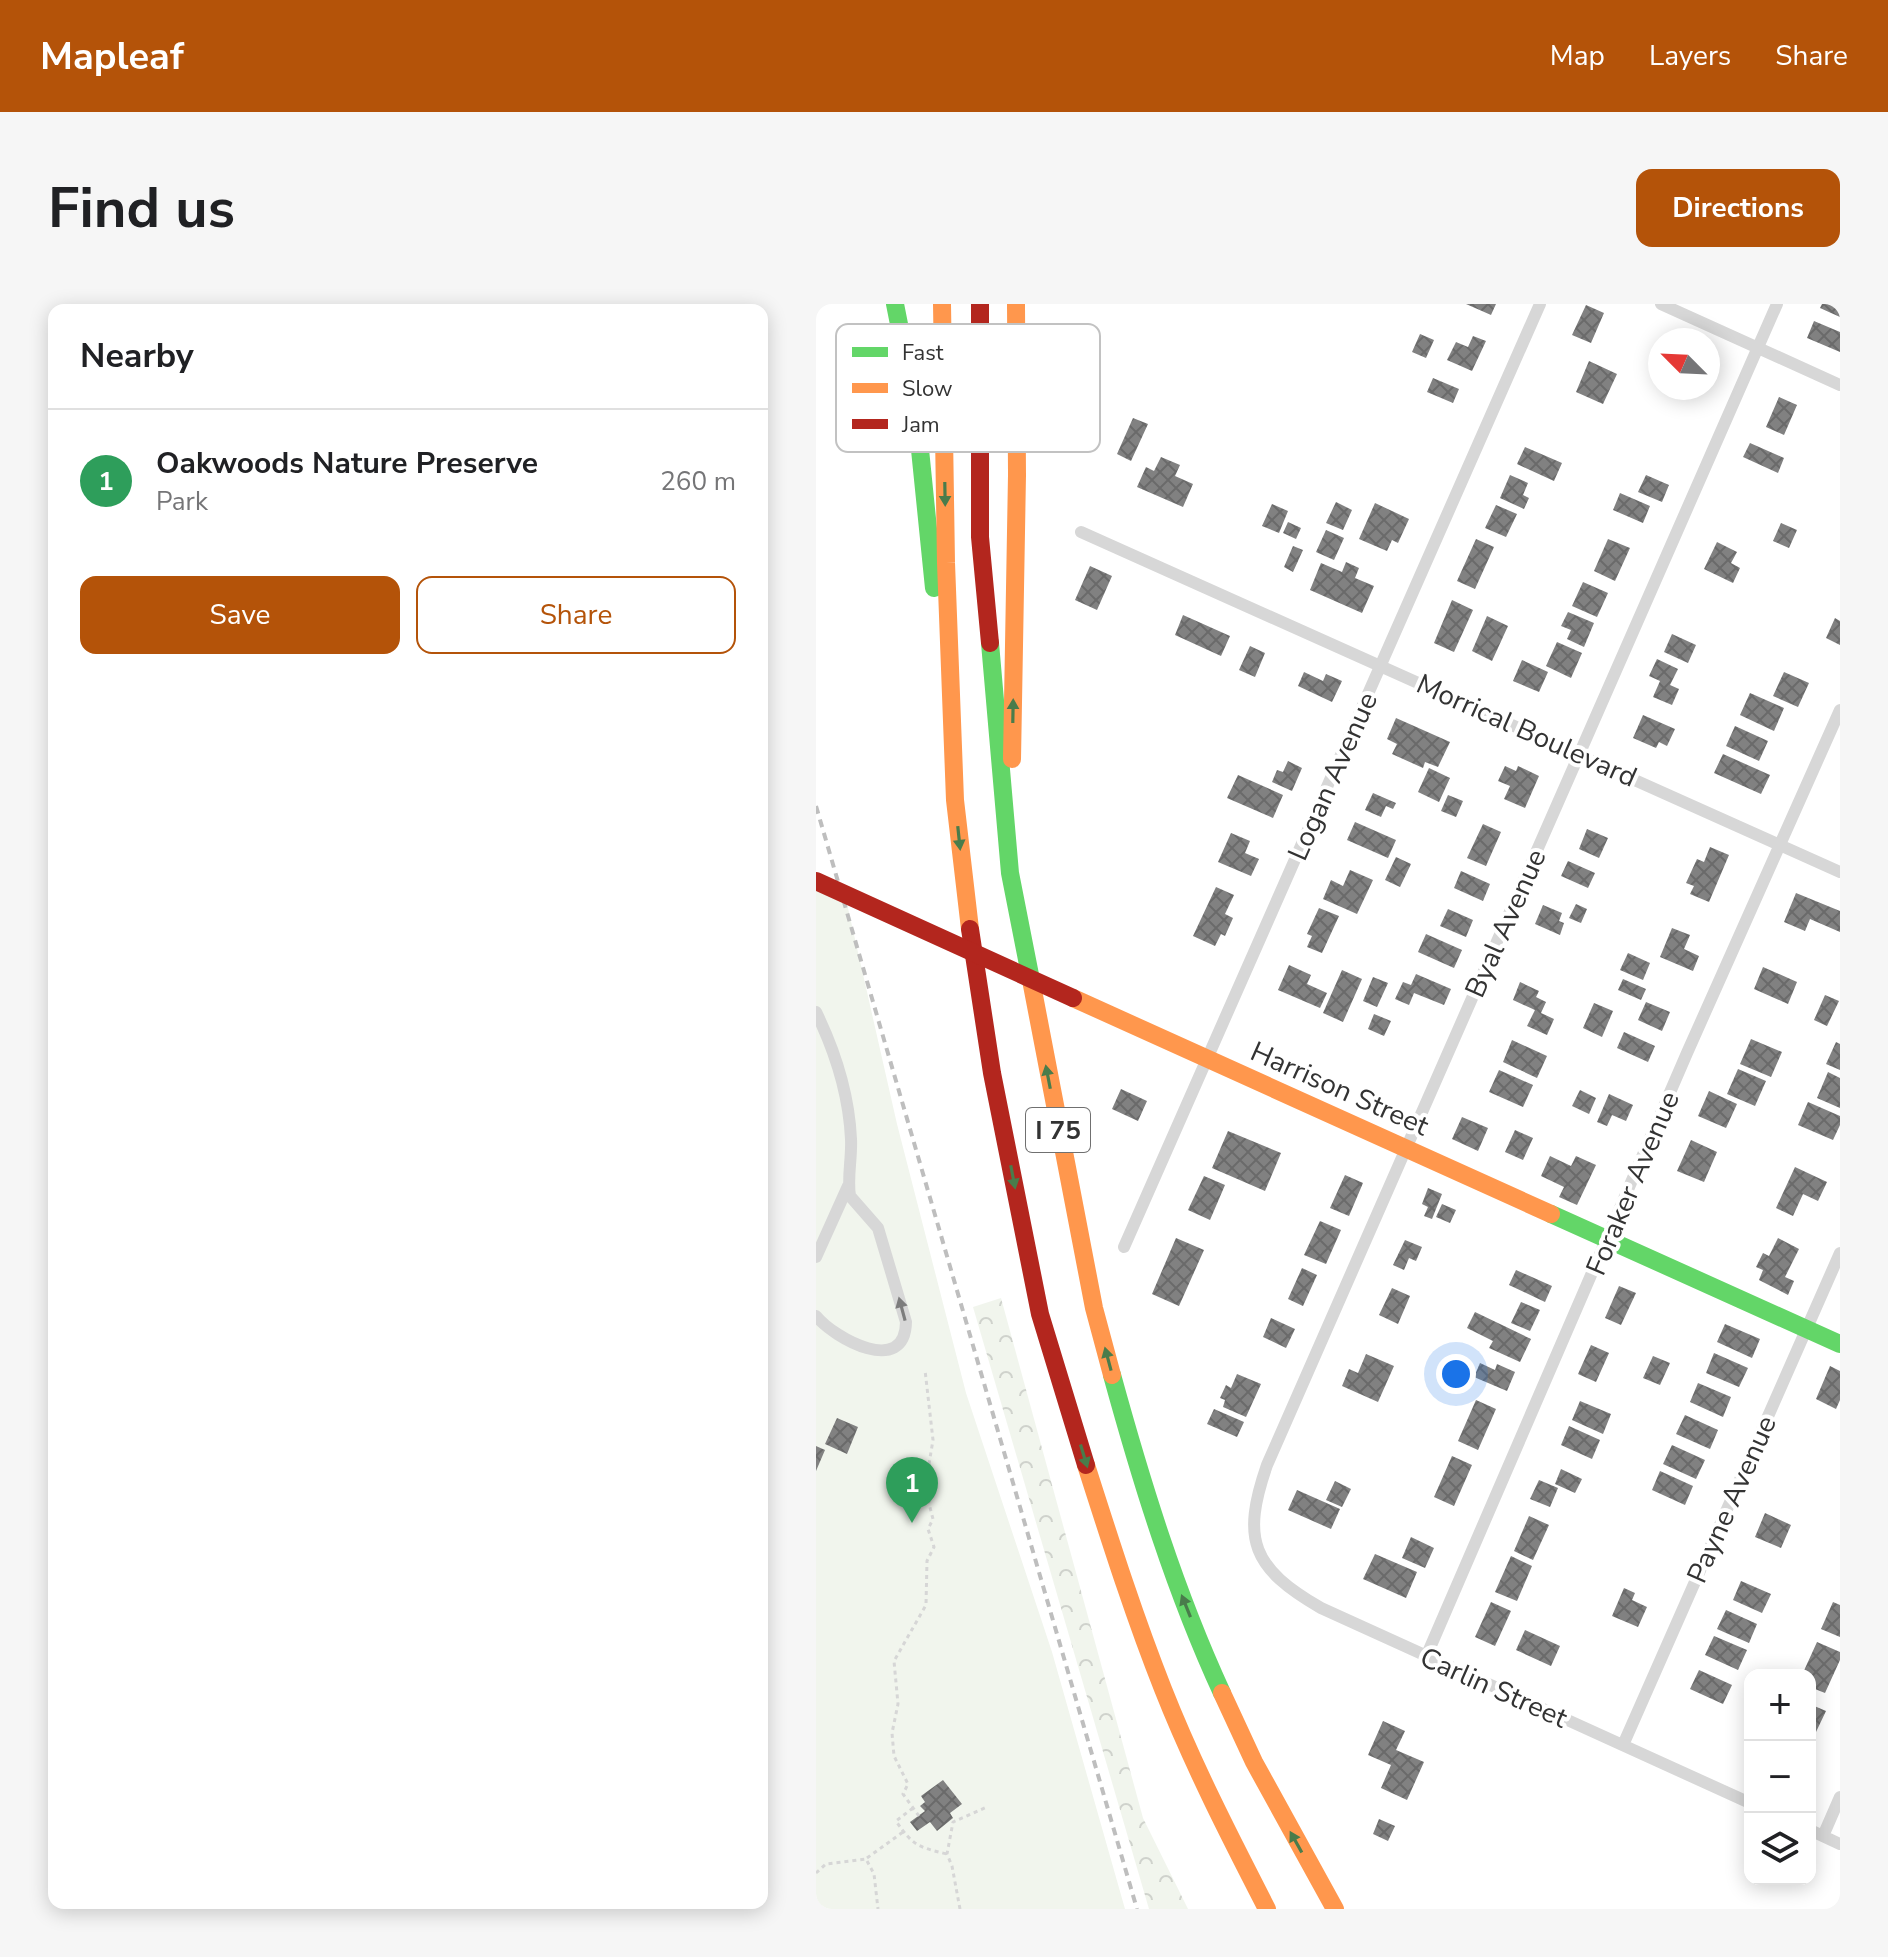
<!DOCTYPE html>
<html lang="en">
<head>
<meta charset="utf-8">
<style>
	:root { --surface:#fff; --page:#f6f6f6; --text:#202124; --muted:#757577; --line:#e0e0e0; --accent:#b45309 }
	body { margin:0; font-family:"Nunito Sans",sans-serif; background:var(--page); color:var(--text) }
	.controls { position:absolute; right:24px; bottom:24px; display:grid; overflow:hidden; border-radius:16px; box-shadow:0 4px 20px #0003 }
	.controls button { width:72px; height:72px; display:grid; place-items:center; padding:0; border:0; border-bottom:2px solid var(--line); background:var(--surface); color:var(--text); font:40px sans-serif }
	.compass { position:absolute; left:832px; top:24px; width:72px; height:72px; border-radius:50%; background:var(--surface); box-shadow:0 4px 20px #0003; rotate:294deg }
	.you { position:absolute; left:640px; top:1070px; width:28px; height:28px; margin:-20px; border:6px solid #fff; border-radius:50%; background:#1a73e8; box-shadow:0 0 0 12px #1a73e833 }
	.badge { display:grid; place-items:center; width:52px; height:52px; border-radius:50%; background:var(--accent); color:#fff; font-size:26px; font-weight:700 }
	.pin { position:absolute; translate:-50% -66px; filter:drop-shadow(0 2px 4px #0008) }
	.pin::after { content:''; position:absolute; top:42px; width:28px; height:24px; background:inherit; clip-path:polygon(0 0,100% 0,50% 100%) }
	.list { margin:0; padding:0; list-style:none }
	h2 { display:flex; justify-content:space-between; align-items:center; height:104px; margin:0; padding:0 32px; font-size:34px }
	h2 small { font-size:26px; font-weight:400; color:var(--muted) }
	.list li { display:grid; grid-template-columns:52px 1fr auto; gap:24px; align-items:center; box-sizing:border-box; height:144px; padding:0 32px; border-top:2px solid var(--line) }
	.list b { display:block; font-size:30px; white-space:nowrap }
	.list p { margin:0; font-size:26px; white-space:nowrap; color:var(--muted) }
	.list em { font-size:26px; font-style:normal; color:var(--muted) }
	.actions { display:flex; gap:16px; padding:24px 32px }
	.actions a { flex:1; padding:18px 0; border:2px solid var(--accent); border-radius:16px; text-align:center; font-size:28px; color:var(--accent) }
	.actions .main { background:var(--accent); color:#fff }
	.icon { flex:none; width:44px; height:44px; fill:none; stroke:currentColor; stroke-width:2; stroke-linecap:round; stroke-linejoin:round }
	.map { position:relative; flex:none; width:1024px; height:1605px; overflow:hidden; border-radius:16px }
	header { display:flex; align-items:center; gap:48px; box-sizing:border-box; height:112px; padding:0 40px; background:var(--accent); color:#fff }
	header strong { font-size:38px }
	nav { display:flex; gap:44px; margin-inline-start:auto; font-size:28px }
	.intro { display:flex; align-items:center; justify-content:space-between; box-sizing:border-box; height:192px; padding:0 48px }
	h1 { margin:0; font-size:56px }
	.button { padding:20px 36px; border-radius:16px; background:var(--accent); color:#fff; font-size:28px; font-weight:700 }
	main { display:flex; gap:48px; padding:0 48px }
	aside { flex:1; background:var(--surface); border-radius:16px; box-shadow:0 4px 20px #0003 }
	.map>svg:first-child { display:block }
</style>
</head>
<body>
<header>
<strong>Mapleaf</strong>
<nav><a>Map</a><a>Layers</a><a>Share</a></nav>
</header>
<div class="intro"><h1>Find us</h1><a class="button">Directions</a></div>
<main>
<aside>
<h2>Nearby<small></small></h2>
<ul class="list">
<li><span class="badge" style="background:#2e9e5b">1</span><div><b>Oakwoods Nature Preserve</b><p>Park</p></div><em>260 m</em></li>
</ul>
<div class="actions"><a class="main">Save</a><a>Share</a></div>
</aside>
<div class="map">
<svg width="1024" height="1605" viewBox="0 0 1024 1605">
	<defs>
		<pattern id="forest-crowns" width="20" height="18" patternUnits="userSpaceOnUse" patternTransform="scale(2)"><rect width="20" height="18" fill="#f1f5ed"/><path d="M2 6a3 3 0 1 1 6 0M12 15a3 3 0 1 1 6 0" fill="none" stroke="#cfd2cc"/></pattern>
		<pattern id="building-cross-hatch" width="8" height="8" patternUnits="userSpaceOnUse" patternTransform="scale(2)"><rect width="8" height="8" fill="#818181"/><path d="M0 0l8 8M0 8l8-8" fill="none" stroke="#6a6a6a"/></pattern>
	</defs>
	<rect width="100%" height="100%" fill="#fff"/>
	<path fill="url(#forest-crowns)" d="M185 994 327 1514 372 1605H333L157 1003Z"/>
	<path fill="#f1f5ed" d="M0 577 29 591 81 820 150 1089 236 1348 309 1605H0Z"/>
	<path fill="url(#building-cross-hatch)" d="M650 0H680L675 11Z
		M1006 0H1024V13L1004 4Z
		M770 1 788 9 775 39 756 31Z
		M998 17 1024 28V48L991 34Z
		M604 30 618 36 610 54 596 48Z
		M657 32 670 37 656 67 631 56 640 38 652 43Z
		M773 57 801 70 787 100 760 88Z
		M617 74 643 85 637 99 611 88Z
		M963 93 981 101 968 131 950 123Z
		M317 114 332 120 315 157 301 150Z
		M934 139 968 154 962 169 927 153Z
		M709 143 746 159 738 177 701 160Z
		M345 153 364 161 359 172 377 180 367 203 321 183 330 163 338 167Z
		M694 171 712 179 707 191 713 194 708 205 684 194Z
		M830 171 853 181 846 198 822 188Z
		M804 189 834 202 827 219 797 206Z
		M520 198 536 206 527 226 510 219Z
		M559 199 593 215 582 239 576 236 571 247 543 235Z
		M456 200 472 207 463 229 446 222Z
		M680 201 701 210 690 233 669 224Z
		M472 218 485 224 480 235 467 229Z
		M965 219 981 226 973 244 957 237Z
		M510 226 528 234 518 256 500 248Z
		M660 235 678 243 659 285 641 277Z
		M792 235 814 244 799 277 778 267Z
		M901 238 921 248 915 259 924 264 917 279 888 265Z
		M477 242 487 246 477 268 468 263Z
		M530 258 543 264 539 274 558 282 546 309 494 286 505 259 526 268Z
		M274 262 296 272 281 306 259 296Z
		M767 278 792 289 781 313 756 302Z
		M636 296 657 306 638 348 618 339Z
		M752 308 778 319 768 343 751 335 755 326 745 322Z
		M367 311 414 332 405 352 359 331Z
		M671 312 692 322 676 357 656 347Z
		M1019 314 1024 317V341L1010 334Z
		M856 330 880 341 872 359 848 348Z
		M741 338 766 349 755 374 730 362Z
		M434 342 449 349 439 373 423 366Z
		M841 355 862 365 854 381 863 385 856 401 837 393 844 377 833 372Z
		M706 356 732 368 723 388 697 377Z
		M488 368 507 377 510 370 526 377 516 398 482 382Z
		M968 368 993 379 982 403 957 392Z
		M934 389 968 404 958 427 924 411Z
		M827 411 859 425 851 442 843 438 840 444 817 434Z
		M580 414 634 438 622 463 609 458 607 464 576 450 581 440 571 435Z
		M919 422 952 437 943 457 910 442Z
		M907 450 954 471 945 490 898 469Z
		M472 457 486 464 476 487 456 478 461 466 467 468Z
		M689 462 700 467 702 462 723 472 709 504 688 495 694 482 682 477Z
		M613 464 634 474 623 498 602 488Z
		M422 471 467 491 457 514 411 494Z
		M557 489 580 499 577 505 570 502 565 513 549 506Z
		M632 491 647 497 640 513 625 507Z
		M539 518 580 536 572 554 531 536Z
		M667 520 685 528 670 562 651 554Z
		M771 525 792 534 783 554 763 545Z
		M415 529 434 537 429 549 443 555 435 572 402 558Z
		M894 543 913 551 893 598 874 590 878 582 870 579 881 555 888 558Z
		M580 553 595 560 584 583 569 576Z
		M752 557 779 569 772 584 745 572Z
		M534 566 557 576 541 610 507 595 515 576 527 582Z
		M645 567 674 580 667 597 638 584Z
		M400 583 418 591 409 610 417 614 409 632 405 630 399 642 377 632Z
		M980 589 1024 607V628L994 615 989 627 968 618Z
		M760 600 771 605 765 619 753 614Z
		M727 601 746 609 743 617 748 619 744 631 719 620Z
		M503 604 523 612 506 649 491 643 496 632 491 630Z
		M632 605 657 616 650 633 624 622Z
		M856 624 874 631 868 645 883 652 877 667 844 653Z
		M610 630 646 646 638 664 602 648Z
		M812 649 834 659 827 676 804 666Z
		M473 661 495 671 491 680 511 689 504 704 462 686Z
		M947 663 981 678 972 700 938 685Z
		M526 666 546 675 527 718 507 709Z
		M600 670 635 685 628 701 598 689 593 701 579 695 587 678 595 681Z
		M557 673 572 679 561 703 547 697Z
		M807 675 830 685 825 696 802 686Z
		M704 678 723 687 720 693 730 698 725 709 738 715 731 731 711 722 719 706 697 696Z
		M1009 691 1023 697 1011 722 998 716Z
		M830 698 854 708 846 727 822 716Z
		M778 699 797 707 786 733 767 724Z
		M558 710 575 717 568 732 552 725Z
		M808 728 839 742 832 758 801 744Z
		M935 735 966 748 955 773 924 760Z
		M696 736 731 752 721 774 687 758Z
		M1020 738 1024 740V766L1010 760Z
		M922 765 950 777 939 802 911 790Z
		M683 766 717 781 707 803 673 788Z
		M1012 768 1024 774V804L1001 794Z
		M305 785 331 797 322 817 296 805Z
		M764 786 780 794 773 810 756 802Z
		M893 787 921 800 910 824 882 812Z
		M793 790 817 801 810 817 796 811 791 822 781 818Z
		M992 798 1024 812V821L1017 836 982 821Z
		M646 813 672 824 662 847 636 835Z
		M699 826 717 834 707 856 689 848Z
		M412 827 465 849 449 887 396 864Z
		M875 836 901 848 888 878 861 867Z
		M734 852 755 862 760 852 780 861 761 901 743 893 748 883 725 872Z
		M979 863 1011 878 1002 897 987 890 977 912 960 904Z
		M529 871 547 879 533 912 514 904Z
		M388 872 409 881 394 916 372 906Z
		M612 884 626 890 616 915 608 912 612 903 606 900Z
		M626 900 640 906 634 919 620 913Z
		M504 917 525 926 510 960 488 951Z
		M360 934 388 946 363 1002 336 990Z
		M962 934 983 945 969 973 978 977 972 991 943 976 947 966 940 963 947 949 953 952Z
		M589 936 606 943 600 957 593 954 588 966 577 961Z
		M486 964 501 971 487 1002 472 995Z
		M700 966 736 982 729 998 693 981Z
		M803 982 820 989 805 1021 789 1014Z
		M576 984 594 992 582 1020 563 1011Z
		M705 998 724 1006 714 1027 695 1019Z
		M659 1008 715 1035 704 1058 673 1044 677 1037 651 1024Z
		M455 1014 479 1025 470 1044 447 1033Z
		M909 1020 944 1035 936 1054 901 1038Z
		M775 1041 793 1049 780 1078 762 1070Z
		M898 1049 932 1064 923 1083 890 1069Z
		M550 1050 578 1062 562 1098 526 1082 533 1065 542 1069Z
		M837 1052 854 1059 844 1081 827 1074Z
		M664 1059 679 1066 681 1060 699 1068 691 1087 658 1073Z
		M1014 1062 1024 1067V1096L1020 1105 1000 1095Z
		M421 1070 445 1080 430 1113 407 1103 409 1096 404 1094 410 1081 415 1084Z
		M882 1079 915 1093 907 1113 874 1098Z
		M660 1096 680 1105 662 1146 642 1137Z
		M764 1097 795 1110 787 1130 756 1116Z
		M398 1105 428 1118 421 1133 391 1120Z
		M869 1111 902 1126 894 1145 860 1130Z
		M21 1114 42 1123 31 1150 9 1140Z
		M753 1122 784 1136 776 1155 745 1141Z
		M856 1141 889 1156 880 1175 847 1160Z
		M0 1142 9 1146 0 1167Z
		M636 1152 656 1161 638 1202 618 1193Z
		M745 1165 766 1175 759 1189 739 1180Z
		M844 1167 877 1182 869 1201 836 1186Z
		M723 1176 742 1184 734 1203 714 1195Z
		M519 1177 535 1185 526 1203 510 1196Z
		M481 1186 524 1205 515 1225 472 1206Z
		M949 1209 975 1221 965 1244 939 1233Z
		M713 1212 733 1221 717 1256 698 1247Z
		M595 1233 618 1244 609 1264 586 1254Z
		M559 1250 601 1268 590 1294 547 1275Z
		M695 1252 716 1262 701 1297 679 1288Z
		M925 1277 955 1290 946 1309 917 1296Z
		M808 1284 819 1289 816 1296 831 1303 822 1323 796 1312Z
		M675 1298 695 1307 679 1342 659 1333Z
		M1017 1298 1024 1301V1333L1005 1325Z
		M910 1306 941 1320 933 1339 901 1325Z
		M709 1326 744 1342 735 1362 700 1346Z
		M898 1332 931 1346 922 1366 889 1351Z
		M1001 1338 1024 1348V1356L1009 1389 994 1383V1371H986Z
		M883 1366 916 1381 907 1400 874 1385Z
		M994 1396 998 1397 996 1401 1010 1407 1000 1428 994 1426Z
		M567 1417 589 1427 580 1446 608 1458 591 1496 565 1484 575 1461 552 1451Z
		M127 1476 146 1500 134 1509 137 1514 121 1527 114 1518 101 1527 94 1518 109 1507 104 1502 109 1498 105 1492Z
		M563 1515 579 1522 572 1537 557 1530Z"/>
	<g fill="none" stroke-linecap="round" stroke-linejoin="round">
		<path stroke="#d6d6d6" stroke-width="3" stroke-dasharray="4 4" stroke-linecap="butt" d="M97 1504 80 1517C97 1542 102 1543 131 1550
			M103 1512 87 1490 92 1480 78 1452 76 1429 82 1400 78 1357 110 1301 111 1257 118 1243 112 1225 117 1215 109 1184 117 1136 109 1066
			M51 1554 87 1528
			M0 1569 10 1560 50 1555 58 1570 62 1605
			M144 1605 136 1562 131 1550 137 1518 171 1503"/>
		<path stroke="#d7d7d7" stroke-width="12" d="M845 0 1024 81
			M265 228 1024 568
			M0 708C19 747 33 792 35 835 36 855 31 873 34 892L62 924 90 1018C89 1073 19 1035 0 1012
			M308 943 724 0
			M0 953 32 882
			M610 1353 871 749 1024 406
			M807 1441 1024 949
			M934 1499 505 1304C436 1264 425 1236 451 1161L961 0
			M994 1526 1024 1540
			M1007 1532 1024 1493"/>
		<path stroke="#63d668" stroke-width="18" d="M79 0 100 106 118 284
			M174 339 194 569 215 676
			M735 910 1024 1040
			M296 1071C326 1180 359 1287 406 1389"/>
		<path stroke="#ff974d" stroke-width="18" d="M126 0 130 259 139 496 154 625
			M196 455 201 171 200 0
			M215 676 278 1004 296 1071
			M257 694 735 910
			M270 1161C294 1236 318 1312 347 1385 377 1461 414 1533 451 1605
			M406 1389 438 1458 519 1605"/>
		<path stroke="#b3261e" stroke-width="18" d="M164 0V233L174 339
			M154 625 176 769 224 1010 270 1161"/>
		<path stroke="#bebebe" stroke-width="4" stroke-dasharray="8 6" stroke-linecap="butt" d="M0 502 321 1605"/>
		<path stroke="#b3261e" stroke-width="18" d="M0 577 257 694"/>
	</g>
	<defs><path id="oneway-solid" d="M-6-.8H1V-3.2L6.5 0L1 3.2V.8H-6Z" transform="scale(2)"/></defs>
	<g fill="#497c4b">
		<use href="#oneway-solid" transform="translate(129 190) rotate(89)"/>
		<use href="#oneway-solid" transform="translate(197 407) rotate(-89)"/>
		<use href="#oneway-solid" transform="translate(143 534) rotate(84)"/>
		<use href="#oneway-solid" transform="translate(232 773) rotate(-101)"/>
		<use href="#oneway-solid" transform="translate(197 873) rotate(79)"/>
		<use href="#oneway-solid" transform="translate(292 1055) rotate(-105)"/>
		<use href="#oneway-solid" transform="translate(268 1152) rotate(73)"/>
		<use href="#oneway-solid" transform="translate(370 1302) rotate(-112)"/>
		<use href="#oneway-solid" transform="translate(480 1538) rotate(-119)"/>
	</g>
	<use fill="#7d7d7d" href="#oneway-solid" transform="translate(86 1005) rotate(-105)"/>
	<g text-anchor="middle" stroke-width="8" stroke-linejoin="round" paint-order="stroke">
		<rect fill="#fff" stroke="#707070" stroke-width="2" x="210" y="804" width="64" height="44" rx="6"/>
		<g font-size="26" font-weight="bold" fill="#333">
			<text x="242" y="835">I 75</text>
		</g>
		<g font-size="28" fill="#333" stroke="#fff">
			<text transform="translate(711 426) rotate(24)" y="10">Morrical Boulevard</text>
			<text transform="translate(516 472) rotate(-66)" y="10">Logan Avenue</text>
			<text transform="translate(689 619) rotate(-66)" y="10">Byal Avenue</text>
			<text transform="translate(524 784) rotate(24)" y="10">Harrison Street</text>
			<text transform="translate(816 879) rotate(-67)" y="10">Foraker Avenue</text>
			<text transform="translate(915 1195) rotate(-66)" y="10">Payne Avenue</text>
			<text transform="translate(678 1383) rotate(24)" y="10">Carlin Street</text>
		</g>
	</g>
	<rect x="20" y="20" width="264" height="128" rx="12" fill="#fff" stroke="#c2c2c2" stroke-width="2"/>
	<rect x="36" y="43" width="36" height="10" fill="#63d668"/>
	<rect x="36" y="79" width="36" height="10" fill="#ff974d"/>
	<rect x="36" y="115" width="36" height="10" fill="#b3261e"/>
	<g font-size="22" fill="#333">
		<text x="86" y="56">Fast</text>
		<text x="86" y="92">Slow</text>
		<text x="86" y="128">Jam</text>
	</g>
</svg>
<div class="controls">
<button>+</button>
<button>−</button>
<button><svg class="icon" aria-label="layers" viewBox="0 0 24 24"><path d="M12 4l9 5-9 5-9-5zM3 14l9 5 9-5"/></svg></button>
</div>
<svg class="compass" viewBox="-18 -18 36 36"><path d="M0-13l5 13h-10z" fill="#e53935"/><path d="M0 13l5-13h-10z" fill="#757577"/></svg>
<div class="you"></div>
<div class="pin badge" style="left:96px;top:1219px;background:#2e9e5b">1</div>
</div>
</main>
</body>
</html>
